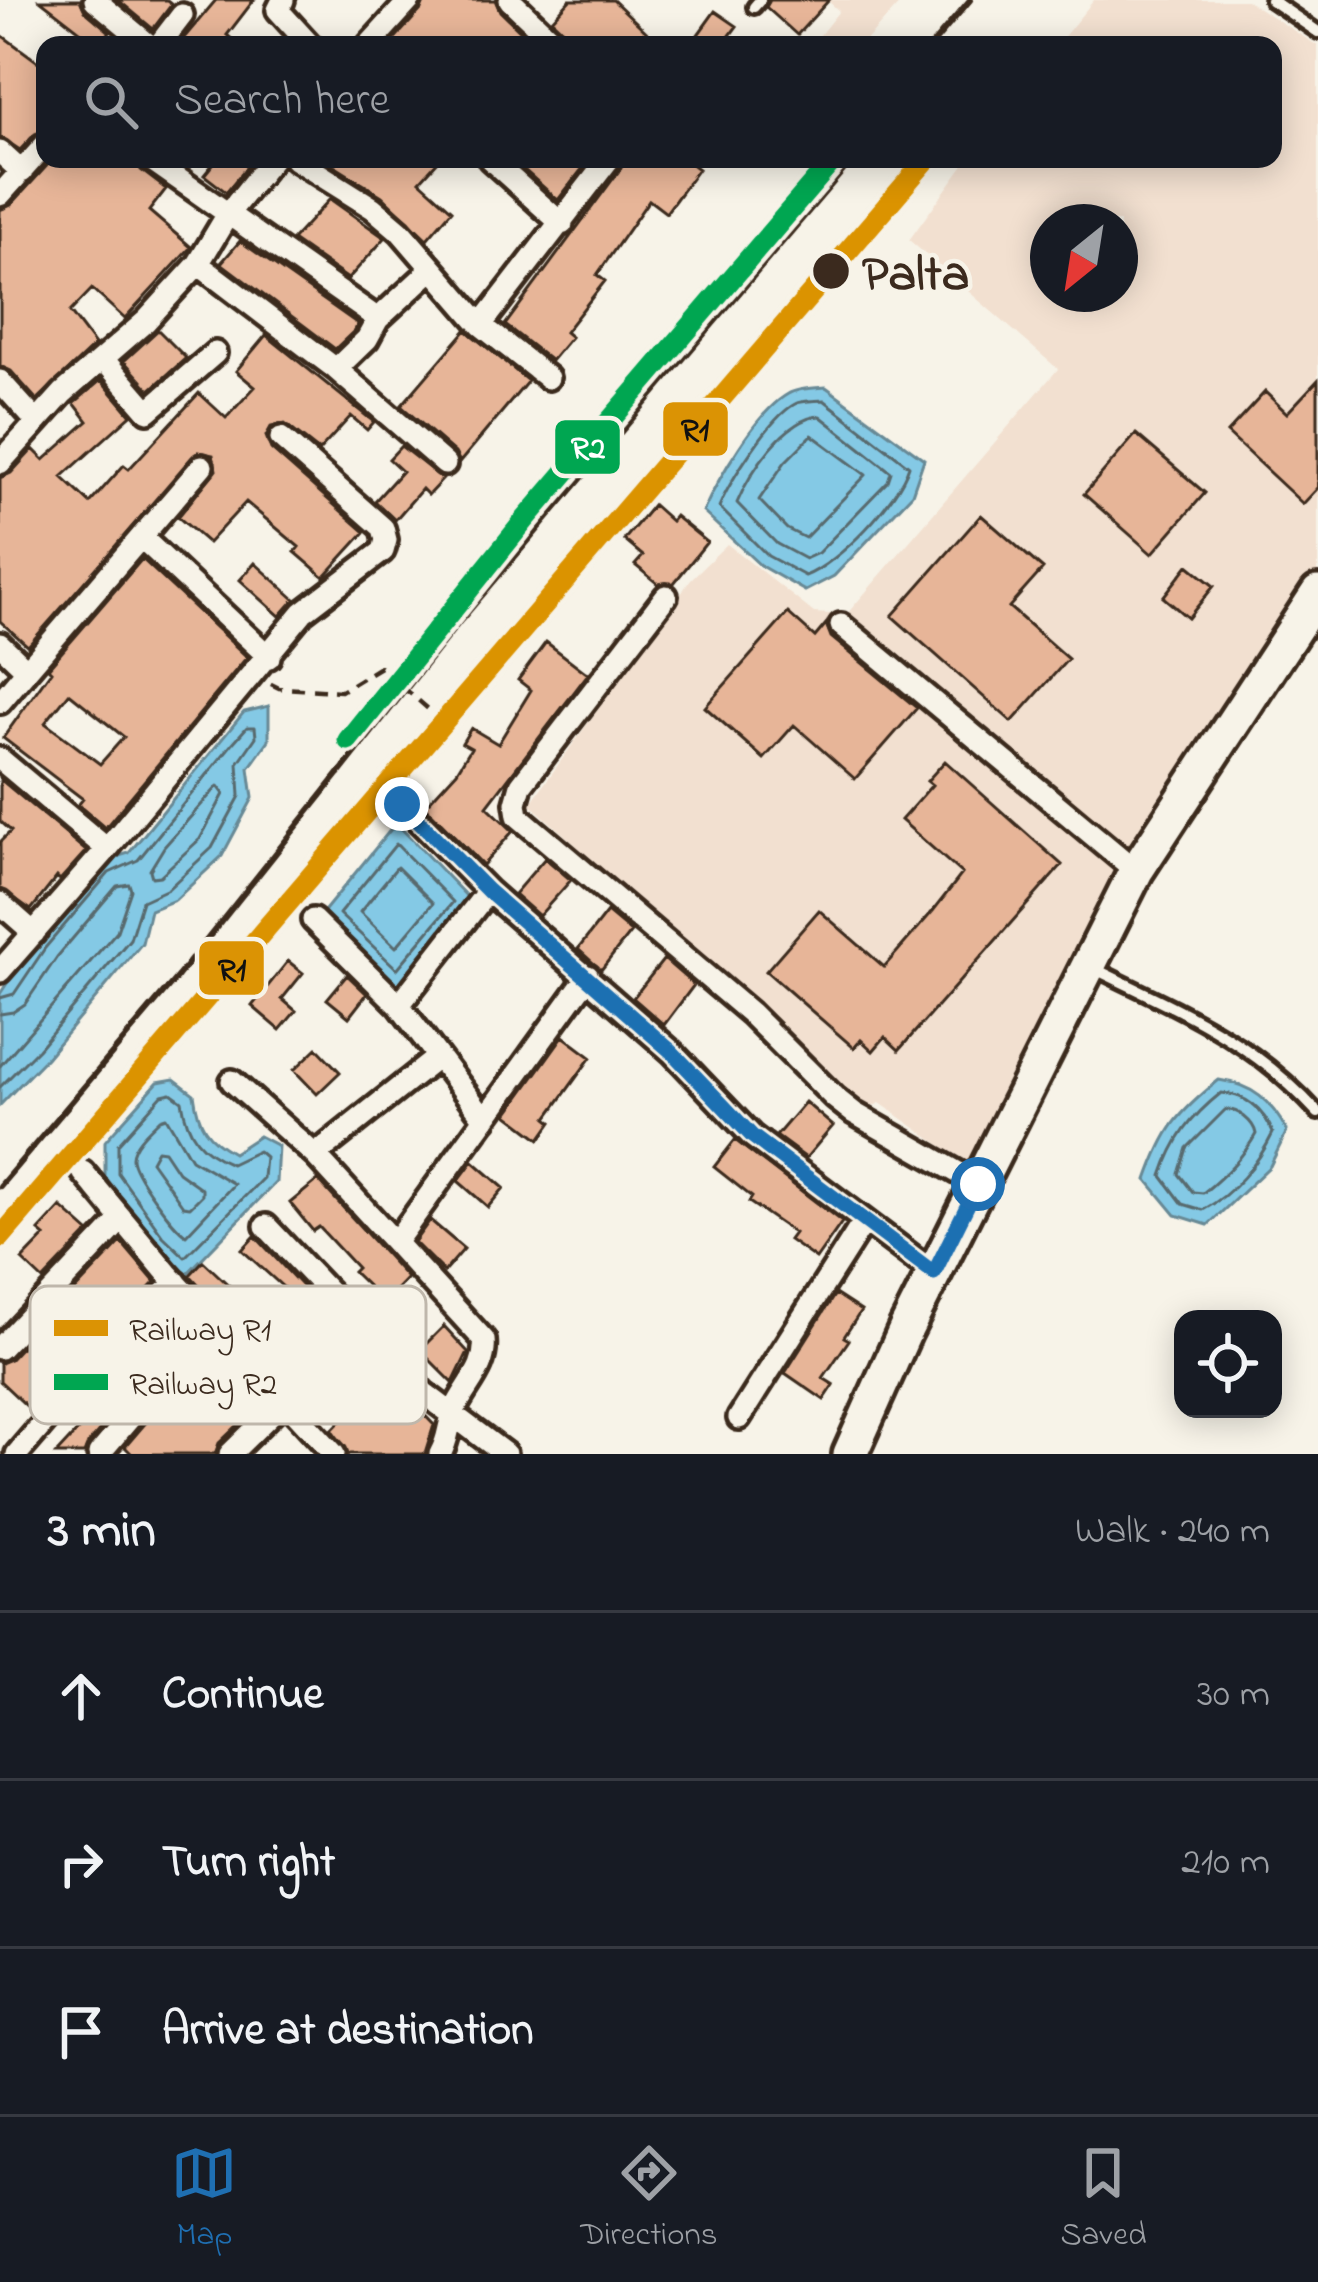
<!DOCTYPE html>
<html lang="en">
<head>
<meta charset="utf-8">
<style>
	:root { --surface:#171b24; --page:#242831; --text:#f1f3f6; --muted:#9ea1a6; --line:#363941; --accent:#1f6fb2 }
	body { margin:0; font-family:"Indie Flower",sans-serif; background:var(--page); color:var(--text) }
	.controls { position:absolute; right:36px; bottom:36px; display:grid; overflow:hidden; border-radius:24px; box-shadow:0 6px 30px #0003 }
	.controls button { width:108px; height:108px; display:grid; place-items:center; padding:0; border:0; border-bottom:3px solid var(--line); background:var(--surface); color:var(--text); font:60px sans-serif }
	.compass { position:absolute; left:1030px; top:204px; width:108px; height:108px; border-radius:50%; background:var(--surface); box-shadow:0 6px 30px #0003; rotate:210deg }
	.stop { position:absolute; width:36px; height:36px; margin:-27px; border:9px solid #1f6fb2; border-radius:50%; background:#fff }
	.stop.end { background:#1f6fb2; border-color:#fff; box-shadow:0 3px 12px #0008 }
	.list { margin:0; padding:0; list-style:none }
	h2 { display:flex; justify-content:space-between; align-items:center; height:156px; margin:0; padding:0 48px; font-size:51px }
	h2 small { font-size:39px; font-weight:400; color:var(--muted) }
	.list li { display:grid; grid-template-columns:78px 1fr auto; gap:36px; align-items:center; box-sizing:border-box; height:168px; padding:0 48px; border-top:3px solid var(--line) }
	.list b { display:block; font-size:45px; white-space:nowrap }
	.list em { font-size:39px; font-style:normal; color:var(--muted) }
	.icon { flex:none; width:66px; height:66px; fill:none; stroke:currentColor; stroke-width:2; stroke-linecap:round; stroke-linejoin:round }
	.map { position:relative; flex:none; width:1318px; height:1454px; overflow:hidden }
	.search { position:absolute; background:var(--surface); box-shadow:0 6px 30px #0003; left:36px; right:36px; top:36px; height:132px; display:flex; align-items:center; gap:30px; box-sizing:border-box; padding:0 42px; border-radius:24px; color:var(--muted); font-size:45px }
	.sheet { height:660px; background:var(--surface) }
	nav { display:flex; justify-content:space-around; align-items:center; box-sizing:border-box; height:168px; border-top:3px solid var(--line); background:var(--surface); font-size:33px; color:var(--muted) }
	nav a { display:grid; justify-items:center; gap:6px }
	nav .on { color:var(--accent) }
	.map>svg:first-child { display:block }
</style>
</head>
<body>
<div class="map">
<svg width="1318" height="1454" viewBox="0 0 1318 1454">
	<rect width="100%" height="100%" fill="#f7f3e8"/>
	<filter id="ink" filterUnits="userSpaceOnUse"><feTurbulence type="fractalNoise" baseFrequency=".00833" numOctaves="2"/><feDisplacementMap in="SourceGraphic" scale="24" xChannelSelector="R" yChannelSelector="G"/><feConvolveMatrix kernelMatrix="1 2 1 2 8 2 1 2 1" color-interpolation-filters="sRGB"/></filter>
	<g filter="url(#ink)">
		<path fill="#f2e0d0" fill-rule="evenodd" d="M827 0H903L862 45H812L839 11Z
			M1094 0H1246L1318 46V571L1234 698 973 1168 880 1103 861 1112 766 1017 530 804 691 579 727 544 814 613 846 615 1058 369 909 240 968 159H1273V45H1057ZM1048 222H1120V294H1048Z"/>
		<path fill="#84c9e5" stroke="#678995" stroke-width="3" d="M826 387 924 459 912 494 834 576 805 591 761 566 703 512C718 479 756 412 788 394 797 388 815 388 826 387Z
			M269 706V740L249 768 253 798 222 856 175 900 150 910 142 943 46 1058 0 1105V994L35 941 103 861 129 853 244 712Z
			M396 823 471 901 399 990 321 915Z
			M174 1079 194 1094C198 1125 206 1138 233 1153L259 1136 278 1146 276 1182 184 1277 153 1243 105 1176V1141L158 1082Z
			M1219 1080C1253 1085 1271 1101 1287 1131L1270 1166 1208 1225 1176 1215 1147 1180C1165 1129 1177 1114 1219 1080Z"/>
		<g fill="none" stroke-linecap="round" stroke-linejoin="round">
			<path stroke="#586a6e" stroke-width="3" d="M824 400 909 466C898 501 839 563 805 576L768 556 719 507C730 481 770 417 795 404 802 400 816 401 824 400Z
				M820 416 891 472 888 481 818 553 805 559 777 544 737 503C750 472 785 418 820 416Z
				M812 435 866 475 805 538 787 529 759 500 785 462Z
				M218 786 224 794 200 839 160 876 152 877 150 870 164 847Z
				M396 844 453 902 397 969 339 914Z
				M397 867 433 903 396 947 360 912Z
				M0 998 14 994 45 948 109 873 138 860 232 744 247 727H255L256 737 238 763 240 796 212 848 168 889 142 901 130 939 38 1049 0 1087
				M0 1014 13 1012 25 1004 57 957 117 886 129 884 131 890 117 931 0 1066
				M171 1093 182 1101C187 1135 200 1151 231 1164L258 1151 265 1157 263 1178 185 1257 163 1236 118 1173V1144L162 1095Z
				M1221 1093C1245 1094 1264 1110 1273 1133 1258 1164 1233 1194 1203 1210L1183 1204 1162 1176C1174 1139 1191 1117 1221 1093Z
				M1225 1110C1237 1108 1254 1122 1256 1134 1243 1158 1224 1176 1203 1193L1193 1192 1179 1174 1187 1148Z
				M166 1117 191 1159 234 1184 186 1235C174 1228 131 1171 132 1157 133 1143 150 1129 160 1119Z
				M157 1150 164 1151 178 1172 202 1189V1195L190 1207 183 1206 151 1161Z"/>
		</g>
		<path fill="#e7b598" stroke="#3b2a1e" stroke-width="3" fill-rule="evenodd" d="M40 0H80L85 11 110 32 98 45Z
			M118 0H167L172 4 153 29Z
			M216 0H254L227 35 239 45H178Z
			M425 0H495L500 11 535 45H389L421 10Z
			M570 0H613L660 45H572L568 35 552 20Z
			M770 0H829L797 35 766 7Z
			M715 11 737 26 723 45H709L697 36Z
			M0 34 45 67V130L35 134 20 150 0 137Z
			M53 159H135L141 170 166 189 149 211 191 247 125 319 92 289 70 312 95 345 37 400 11 371 0 366V210L11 205Z
			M217 159H253L226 192 204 175Z
			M323 159H440L420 181 452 210 427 239 382 196Z
			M512 159H590L558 200Z
			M624 159H685L698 169 666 213 649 200 597 275 605 281 565 332 571 337 551 361 505 325 621 168Z
			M330 199 385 238 348 279 292 240Z
			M240 241 358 324 355 330 335 349 221 263Z
			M158 330 186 358 150 390 124 361Z
			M466 330 528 381 460 462 455 453 401 406Z
			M266 335 374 422 367 430 351 416 319 451 285 424 271 427 266 436 271 449 365 532 324 577 295 552 299 547 246 502 208 543 178 517 216 470 213 455 198 452 28 646 0 621V478L11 473 33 449 44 460 88 421 74 403 101 380 131 415 62 477 90 503 124 465 129 469 199 393 226 418 255 387 236 371Z
			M1318 380V488L1303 504 1227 433 1265 392 1287 413Z
			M1136 434 1205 493 1152 554 1084 494Z
			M401 446 443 479 428 495 422 489 395 520 375 501 402 471 389 459Z
			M653 505 671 521 675 516 707 542 674 583 658 584 635 565 643 556 624 540Z
			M981 515 1043 569 1009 607 1068 659 1012 722 892 616Z
			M142 559 247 657 105 828 78 805 83 799 3 738 51 671 48 668ZM69 693 124 737 100 764 45 723Z
			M255 563 295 599 280 616 240 580Z
			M1188 565 1214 586 1188 618 1163 597Z
			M788 613 815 637 826 624 831 637 917 708 855 779 794 725 764 759 705 707Z
			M546 642 588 674 487 806 513 831 483 865 425 806 457 771 471 748 462 743 471 728 498 744 531 690 518 680Z
			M945 761 1062 865 899 1050 885 1037 873 1051 861 1040 854 1048 766 971 819 910 884 967 933 911 962 874 901 820 932 785 927 781Z
			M0 779 86 851 60 880 57 877 31 910 0 888V842L11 831 0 821Z
			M545 858 571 880 539 916 514 894Z
			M607 912 631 932 601 970 578 949Z
			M664 959 694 985 664 1025 633 998Z
			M288 961 303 973 282 999 296 1011 280 1030 252 1006Z
			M347 975 367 994 349 1017 327 999Z
			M563 1036 591 1057 547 1118 552 1122 540 1139 507 1114Z
			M317 1048 340 1072 317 1094 294 1070Z
			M805 1102 833 1126 806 1158 776 1136Z
			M735 1140 842 1222 816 1259 789 1240 794 1233 749 1202 752 1197 714 1167Z
			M473 1161 504 1188 488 1207 458 1181Z
			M318 1180 407 1278 384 1302 353 1272 357 1268 319 1227 313 1231 290 1203Z
			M61 1207 89 1232 43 1280 22 1260 45 1236 39 1231Z
			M430 1220 464 1249 444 1272 414 1242Z
			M255 1236 343 1330 320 1357 286 1380 253 1344 272 1323 281 1331 304 1306 242 1250Z
			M121 1242 155 1282 106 1332 68 1298Z
			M203 1261 235 1291 219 1307 190 1275Z
			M835 1294 861 1311 844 1337 849 1340 823 1378 834 1385 824 1400 785 1373Z
			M444 1326 468 1352 453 1383 420 1350Z
			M24 1344 62 1379 33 1412 0 1381V1363L10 1359Z
			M213 1344 264 1400 219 1443 215 1454H132L125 1447Z
			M364 1352 434 1425 425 1454H349L332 1430 355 1406 333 1385Z
			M128 1353 150 1372 88 1444 84 1454H56L94 1413 82 1402Z"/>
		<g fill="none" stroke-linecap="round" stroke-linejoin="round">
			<g stroke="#3b2a1e" stroke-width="20">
				<path id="service" d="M1271 0 1318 32
					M754 7 760 0
					M1091 967C1179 1010 1251 1039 1318 1113"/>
			</g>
			<g stroke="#3b2a1e" stroke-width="30">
				<path id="minor" d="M95 0 149 45
					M283 0 278 10 310 45
					M510 0 557 45
					M159 45 182 15
					M369 45 410 0
					M0 152 22 172
					M150 159 378 319
					M295 159 373 208 400 231 481 325 548 378
					M490 159 562 224
					M0 195 45 145
					M198 264 336 369 445 464
					M481 325 609 159
					M103 359 148 411 215 353
					M336 369 367 339 378 319 431 270
					M0 381 36 421
					M0 463 63 393 146 321 198 264 228 214 272 159
					M141 537 269 657
					M666 596 521 785 516 803 518 816 750 1013 835 1098 854 1113 978 1184
					M841 625 1136 871
					M0 644 27 670 0 702
					M27 670 202 466
					M0 759 107 849 303 612 383 551 386 540 383 528 281 438
					M402 804 488 891 672 1052 752 1136 934 1273
					M0 903 34 933
					M313 920 399 1005 485 1119
					M0 971 107 849
					M399 1005 488 891
					M232 1081 315 1155 484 1340C487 1368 466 1385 455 1409 447 1425 450 1437 440 1454
					M315 1155 438 1057
					M83 1172 167 1273 334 1454
					M266 1226 424 1393 505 1454
					M397 1240 588 976
					M0 1348 122 1219
					M739 1418 863 1223
					M17 1454 86 1374 176 1282
					M99 1454 212 1322
					M230 1454 286 1399 330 1368 362 1331"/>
			</g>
			<g stroke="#3b2a1e" stroke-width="42">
				<path id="primary" d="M850 1454 905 1331 1136 871 1318 593"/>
			</g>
			<path stroke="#3b2a1e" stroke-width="4.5" stroke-dasharray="12 9" stroke-linecap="butt" d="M271 684 279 688 341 691 380 667 451 729"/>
			<use href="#service" stroke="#f7f3e8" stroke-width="10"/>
			<use href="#minor" stroke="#f7f3e8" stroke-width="21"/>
			<use href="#primary" stroke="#f7f3e8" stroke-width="33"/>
			<path stroke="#3b2a1e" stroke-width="6" d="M932 45 970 0
				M0 1186 178 976 461 620 853 159"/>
			<g stroke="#f7f3e8" stroke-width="30">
				<path id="rail-1" d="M0 1238 927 159"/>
			</g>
			<g stroke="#f7f3e8" stroke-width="30">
				<path id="rail-2" d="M348 740 524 521 834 159"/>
			</g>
			<use href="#rail-1" stroke="#db9304" stroke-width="21"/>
			<use href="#rail-2" stroke="#00a651" stroke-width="21"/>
		</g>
	</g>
	<g fill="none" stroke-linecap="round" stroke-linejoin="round" filter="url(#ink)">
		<path stroke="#1f6fb2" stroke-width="15" d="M402 804 488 891 672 1052 752 1136 934 1273 978 1184"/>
	</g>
	<circle fill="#3b2a1e" stroke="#f7f3e8" stroke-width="4.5" cx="831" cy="271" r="20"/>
	<g text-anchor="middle" stroke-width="9" stroke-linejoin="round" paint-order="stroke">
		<g font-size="51" font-weight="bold" fill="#3b2a1e" stroke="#f7f3e8" text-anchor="start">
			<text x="862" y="289">Palta</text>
		</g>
	</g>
	<rect x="30" y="1286" width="396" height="138" rx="18" fill="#f7f3e8" stroke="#bfb7ab" stroke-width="3"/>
	<rect x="54" y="1320" width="54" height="16" fill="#db9304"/>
	<rect x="54" y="1374" width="54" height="16" fill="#00a651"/>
	<g font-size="33" fill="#3b2a1e">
		<text x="129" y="1340">Railway R1</text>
		<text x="129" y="1394">Railway R2</text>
	</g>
	<g stroke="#f7f3e8" stroke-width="4.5">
		<rect x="661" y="400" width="69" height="58" rx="12" fill="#db9304"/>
		<rect x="553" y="418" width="69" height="58" rx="12" fill="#00a651"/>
		<rect x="197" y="939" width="69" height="58" rx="12" fill="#db9304"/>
	</g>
	<g font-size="33" text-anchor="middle" font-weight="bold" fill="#fff">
		<text x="588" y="458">R2</text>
	</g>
	<g font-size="33" text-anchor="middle" font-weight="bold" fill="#111">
		<text x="695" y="440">R1</text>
		<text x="232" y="980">R1</text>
	</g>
</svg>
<div class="controls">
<button><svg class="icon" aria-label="locate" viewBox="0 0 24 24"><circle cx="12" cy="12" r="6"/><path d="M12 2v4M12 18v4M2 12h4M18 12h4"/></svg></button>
</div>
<svg class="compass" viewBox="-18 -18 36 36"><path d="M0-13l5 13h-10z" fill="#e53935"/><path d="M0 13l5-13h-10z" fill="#9ea1a6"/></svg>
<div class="stop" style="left:978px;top:1184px"></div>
<div class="stop end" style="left:402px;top:804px"></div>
<div class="search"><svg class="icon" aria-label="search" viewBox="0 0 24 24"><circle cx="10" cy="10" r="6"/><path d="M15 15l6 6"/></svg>Search here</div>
</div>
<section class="sheet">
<h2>3 min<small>Walk · 240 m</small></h2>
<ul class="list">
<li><svg class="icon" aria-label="ahead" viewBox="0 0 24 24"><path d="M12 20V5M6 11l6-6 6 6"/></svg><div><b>Continue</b></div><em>30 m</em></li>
<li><svg class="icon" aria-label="right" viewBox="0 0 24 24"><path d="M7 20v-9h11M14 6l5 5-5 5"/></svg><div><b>Turn right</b></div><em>210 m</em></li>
<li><svg class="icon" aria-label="arrive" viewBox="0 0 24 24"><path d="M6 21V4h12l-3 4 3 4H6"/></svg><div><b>Arrive at destination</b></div></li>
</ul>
</section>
<nav>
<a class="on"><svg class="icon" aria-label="map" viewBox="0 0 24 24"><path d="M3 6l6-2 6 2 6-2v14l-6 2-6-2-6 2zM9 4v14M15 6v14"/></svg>Map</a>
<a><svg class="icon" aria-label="directions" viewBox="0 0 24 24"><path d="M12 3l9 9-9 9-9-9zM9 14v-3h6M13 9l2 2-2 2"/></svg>Directions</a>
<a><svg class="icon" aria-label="saved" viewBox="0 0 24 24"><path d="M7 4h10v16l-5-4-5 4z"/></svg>Saved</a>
</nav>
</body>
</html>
